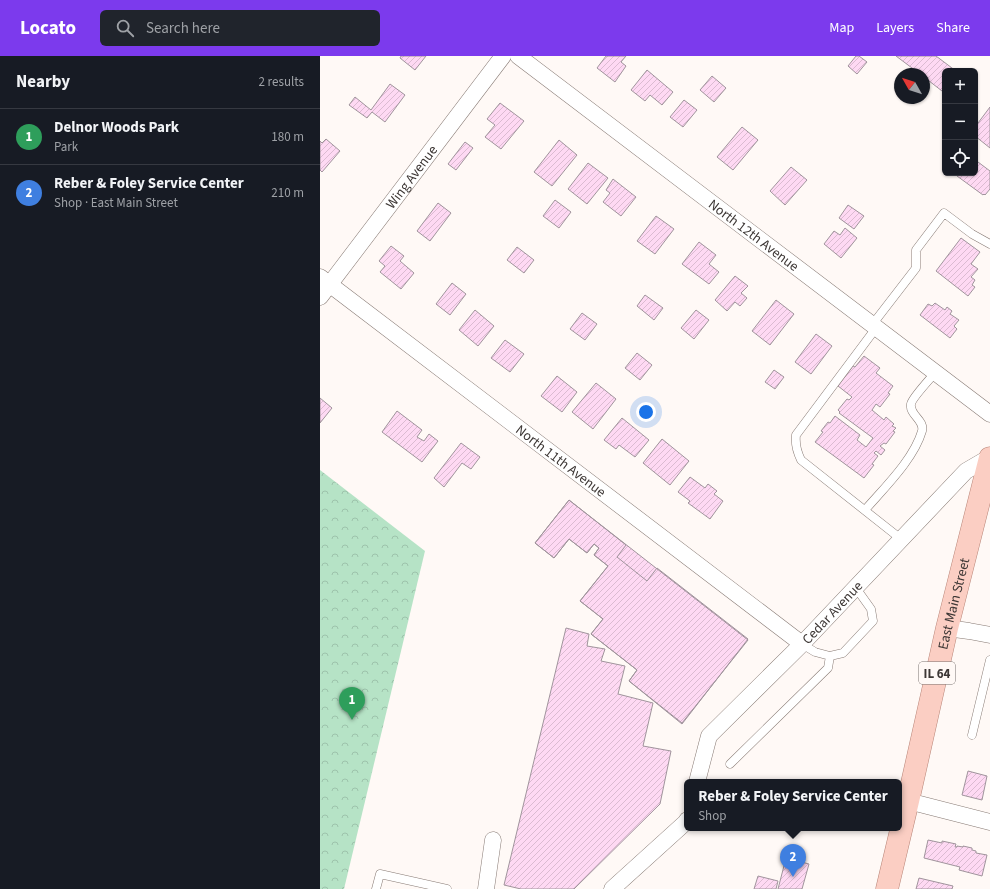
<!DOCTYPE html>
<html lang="en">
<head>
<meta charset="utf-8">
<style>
	:root { --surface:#171b24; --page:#20242c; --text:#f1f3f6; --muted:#9ea1a6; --line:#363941; --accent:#7c3aed }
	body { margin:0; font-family:"Source Sans 3",sans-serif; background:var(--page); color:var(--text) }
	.controls { position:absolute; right:12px; top:12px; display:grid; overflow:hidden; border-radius:6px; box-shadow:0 1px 3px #0004 }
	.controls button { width:36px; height:36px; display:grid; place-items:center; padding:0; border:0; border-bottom:1px solid var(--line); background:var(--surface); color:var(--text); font:20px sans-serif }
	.compass { position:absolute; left:574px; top:12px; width:36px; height:36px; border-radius:50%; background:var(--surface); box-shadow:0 1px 3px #0004; rotate:309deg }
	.you { position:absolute; left:326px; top:356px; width:14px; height:14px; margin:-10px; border:3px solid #fff; border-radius:50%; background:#1a73e8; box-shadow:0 0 0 6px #1a73e833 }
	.badge { display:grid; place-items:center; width:26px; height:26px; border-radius:50%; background:var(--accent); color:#fff; font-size:13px; font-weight:700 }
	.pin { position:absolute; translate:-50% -33px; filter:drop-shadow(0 1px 2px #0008) }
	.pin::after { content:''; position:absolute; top:21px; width:14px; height:12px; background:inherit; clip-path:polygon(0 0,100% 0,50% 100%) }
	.popup { position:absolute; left:364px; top:723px; width:218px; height:52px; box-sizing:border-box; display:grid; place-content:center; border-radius:6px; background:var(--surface); filter:drop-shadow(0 1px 3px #0005); font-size:13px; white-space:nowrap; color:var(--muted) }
	.popup b { font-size:15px; color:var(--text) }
	.popup::after { content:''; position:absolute; left:50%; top:100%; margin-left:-8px; border:8px solid transparent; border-top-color:var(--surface) }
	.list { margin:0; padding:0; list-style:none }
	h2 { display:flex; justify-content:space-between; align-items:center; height:52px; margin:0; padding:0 16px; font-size:17px }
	h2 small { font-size:13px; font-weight:400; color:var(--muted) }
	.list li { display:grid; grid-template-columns:26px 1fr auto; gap:12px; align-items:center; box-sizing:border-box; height:56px; padding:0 16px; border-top:1px solid var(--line) }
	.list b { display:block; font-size:15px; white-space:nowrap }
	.list p { margin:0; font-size:13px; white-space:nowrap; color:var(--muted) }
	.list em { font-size:13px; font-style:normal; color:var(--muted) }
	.icon { flex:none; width:22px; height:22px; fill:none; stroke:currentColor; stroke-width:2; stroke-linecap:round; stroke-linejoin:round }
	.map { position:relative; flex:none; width:670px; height:833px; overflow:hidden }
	header { display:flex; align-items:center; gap:24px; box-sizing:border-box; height:56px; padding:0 20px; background:var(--accent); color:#fff }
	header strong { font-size:19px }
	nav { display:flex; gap:22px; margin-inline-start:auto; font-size:14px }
	.search { width:280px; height:36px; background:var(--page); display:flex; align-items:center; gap:10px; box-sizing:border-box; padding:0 14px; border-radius:6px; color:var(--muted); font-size:15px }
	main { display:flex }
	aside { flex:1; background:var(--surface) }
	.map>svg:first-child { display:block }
</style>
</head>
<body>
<header>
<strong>Locato</strong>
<div class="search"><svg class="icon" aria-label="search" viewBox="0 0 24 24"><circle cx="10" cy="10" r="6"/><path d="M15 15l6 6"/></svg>Search here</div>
<nav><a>Map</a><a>Layers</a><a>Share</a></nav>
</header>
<main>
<aside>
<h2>Nearby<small>2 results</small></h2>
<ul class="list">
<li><span class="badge" style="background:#2e9e5b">1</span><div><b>Delnor Woods Park</b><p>Park</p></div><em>180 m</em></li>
<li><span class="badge" style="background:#3f7fe0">2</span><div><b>Reber &amp; Foley Service Center</b><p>Shop · East Main Street</p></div><em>210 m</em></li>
</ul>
</aside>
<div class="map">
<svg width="670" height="833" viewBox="0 0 670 833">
	<defs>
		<pattern id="park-crowns" width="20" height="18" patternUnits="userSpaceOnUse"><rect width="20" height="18" fill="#b6e3c6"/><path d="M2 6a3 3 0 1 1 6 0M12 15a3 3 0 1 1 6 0" fill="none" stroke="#9dc3ab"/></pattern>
		<pattern id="building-hatch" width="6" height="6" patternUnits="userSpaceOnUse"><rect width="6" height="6" fill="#fed9f3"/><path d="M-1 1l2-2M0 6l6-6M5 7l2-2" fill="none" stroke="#dbbbd1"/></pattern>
	</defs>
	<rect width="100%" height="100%" fill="#fff9f6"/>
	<path fill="url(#park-crowns)" d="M0 414 105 495 24 833H0Z"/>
	<path fill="url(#building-hatch)" stroke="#a0949c" d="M81 0H106L95 14 80 2Z
		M286 0H306L301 6 306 10 295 26 277 12Z
		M536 0H539L547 6 537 18 528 10Z
		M576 0H616L636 15H625V32L622 35 604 21V18H600Z
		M327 14 353 36 342 49 330 39 325 45 311 34Z
		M392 20 406 32 394 46 380 34Z
		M70 28 85 39 65 66 52 56 47 62 29 49 35 41 51 54Z
		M364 44 377 54 363 71 350 61Z
		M180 47 204 65 181 93 165 81 175 69 167 63Z
		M670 51V92L655 80V65L658 67Z
		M422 71 438 84 413 114 397 101Z
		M6 83 20 95 2 116 0 114V85L2 87Z
		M239 84 257 99 232 130 214 116Z
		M145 86 153 92 136 114 128 108Z
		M655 105 657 107 658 106 670 115V133L665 139 664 138 663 139 637 120 639 117H655Z
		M268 107 288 122 267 148 248 133Z
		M471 111 487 124 465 149 450 135Z
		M293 123 316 141 301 160 283 146 290 137 286 134Z
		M235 144 251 156 239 172 223 160Z
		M118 147 131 157 110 185 97 175Z
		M528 149 544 160 534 173 519 162Z
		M336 160 354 173 335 198 317 185Z
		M525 172 537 182 521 202 504 188 514 175 520 179Z
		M641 182 660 196 651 208 658 213 651 221 655 224 652 229 655 231 648 240 616 215Z
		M379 186 396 199 389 208 399 216 389 228 362 208Z
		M71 190 84 200 80 205 94 217 81 233 60 216 65 210 59 205Z
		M197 191 214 204 204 217 187 204Z
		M415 220 428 230 421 237 427 242 420 250 415 246 407 255 395 244Z
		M132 227 146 238 130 259 116 248Z
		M325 239 343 252 334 264 317 250Z
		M456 244 474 258 450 289 432 275Z
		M615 247 625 254 627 251 632 255 630 258 639 264 634 270 637 273 630 282 600 259 608 248 612 250Z
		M155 254 174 270 158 290 139 274Z
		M376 254 389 264 374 283 361 272Z
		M262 257 277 268 265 284 250 273Z
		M496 278 512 290 491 318 475 306Z
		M185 284 204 298 190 316 171 302Z
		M317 297 332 309 320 324 305 312Z
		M544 300 560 312 556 317 573 330 568 337 570 338 560 351 556 348 552 354 564 364 566 361 574 368 572 370 576 372 573 375 575 376 566 388 564 387 560 390 565 394 561 399 556 395 554 397 558 400 552 408 554 409 544 422 495 386 503 376 501 375 508 366 510 367 515 360 540 379 537 384 546 391 553 382 519 357 520 356 518 354 527 343 529 344 532 341 518 330 533 310 535 311Z
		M454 314 464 321 455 333 445 326Z
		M237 320 257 336 242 356 221 340Z
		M276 327 296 343 273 373 252 356Z
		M0 342 12 352 0 367Z
		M77 355 102 374 97 381 104 385 109 378 118 385 102 406 62 376Z
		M302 362 329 384 315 401 299 389 296 393 284 384Z
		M342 383 369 405 350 429 323 407Z
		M141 387 160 401 151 413 142 407 124 431 114 422Z
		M370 421 385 432 388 428 397 435 394 438 403 445 390 463 368 447 370 445 358 436Z
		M249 444 306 489 297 501 327 525 337 512 428 583 362 668 309 625 317 614 271 578 283 563 260 545 288 510 274 499 279 492 274 488 267 497 249 483 234 502 215 487Z
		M249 444 428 584 362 667 309 625 317 614 271 578 283 563 260 545 288 510 274 499 279 492 274 488 267 497 249 483 234 502 215 487Z
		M246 572 269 578 267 590 285 593 281 605 305 610 298 638 333 647 323 690 351 695 340 748 254 833H201L184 829Z
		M648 715 667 720 662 744 642 739Z
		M608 784 622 787V785L636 788 635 791H637V790L643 791V790L652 792V794L656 795V797L667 799 662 820 639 814 640 811 604 802Z
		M466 802 489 808 482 833H458Z
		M438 820 458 825 456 833H434Z
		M599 822 633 830 632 833H596Z"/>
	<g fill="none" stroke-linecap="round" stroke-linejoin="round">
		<g stroke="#877a74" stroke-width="9">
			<path id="lane" d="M552 269 596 212V194L624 157 652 178 670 188
				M556 272 476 379C475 388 477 396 481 404L581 483
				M545 454C564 432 594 403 602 375 605 364 589 359 591 348 592 342 610 323 615 317
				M482 588 495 596 510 600 523 597 553 565 551 553 536 532
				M652 679 670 604
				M410 708 508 612 510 600
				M56 833 60 818 127 833"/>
		</g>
		<g stroke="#877a74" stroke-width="17">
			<g id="street">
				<path id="s1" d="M198 0 670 358"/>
				<path id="s2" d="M0 221 482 588"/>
				<path id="s3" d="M0 241 183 0"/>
				<path d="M627 572 649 575 670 579"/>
				<path id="s4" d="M377 726 389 680 482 588 646 415 670 401"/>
				<path d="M588 745 670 766"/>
				<path d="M166 833 173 784"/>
				<path d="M292 833 366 766 367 764"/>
			</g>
		</g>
		<g stroke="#b78477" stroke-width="23">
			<g id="primary">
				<path id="s5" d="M567 833 588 745 627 572 670 402"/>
			</g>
		</g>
		<use href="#lane" stroke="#fff" stroke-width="8"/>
		<use href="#street" stroke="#fff" stroke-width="16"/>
		<use href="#primary" stroke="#fbcec3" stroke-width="22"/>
	</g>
	<g text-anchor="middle" stroke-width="4" stroke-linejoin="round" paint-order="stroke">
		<rect fill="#fff9f6" stroke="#77716f" stroke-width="1" x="599" y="606" width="36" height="22" rx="3"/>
		<g font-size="13" font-weight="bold" fill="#3d3735">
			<text x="617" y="622">IL 64</text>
		</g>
		<g font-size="14" fill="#3d3735" stroke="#fff9f6">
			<text dy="5" stroke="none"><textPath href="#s3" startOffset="151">Wing Avenue</textPath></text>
			<text dy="5" stroke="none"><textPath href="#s1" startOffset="296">North 12th Avenue</textPath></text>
			<text dy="5" stroke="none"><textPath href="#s2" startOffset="303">North 11th Avenue</textPath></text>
			<text dy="5" stroke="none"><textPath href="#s5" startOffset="293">East Main Street</textPath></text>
			<text dy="5" stroke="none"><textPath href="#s4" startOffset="222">Cedar Avenue</textPath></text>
		</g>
	</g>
</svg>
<div class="controls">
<button>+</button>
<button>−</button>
<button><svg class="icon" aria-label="locate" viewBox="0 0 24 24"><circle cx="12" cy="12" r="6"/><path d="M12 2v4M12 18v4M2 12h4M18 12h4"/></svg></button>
</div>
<svg class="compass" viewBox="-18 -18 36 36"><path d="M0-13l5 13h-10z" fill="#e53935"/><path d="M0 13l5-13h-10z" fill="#9ea1a6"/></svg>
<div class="you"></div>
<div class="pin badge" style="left:32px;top:664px;background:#2e9e5b">1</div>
<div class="pin badge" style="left:473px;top:821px;background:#3f7fe0">2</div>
<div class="popup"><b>Reber &amp; Foley Service Center</b>Shop</div>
</div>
</main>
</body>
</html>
